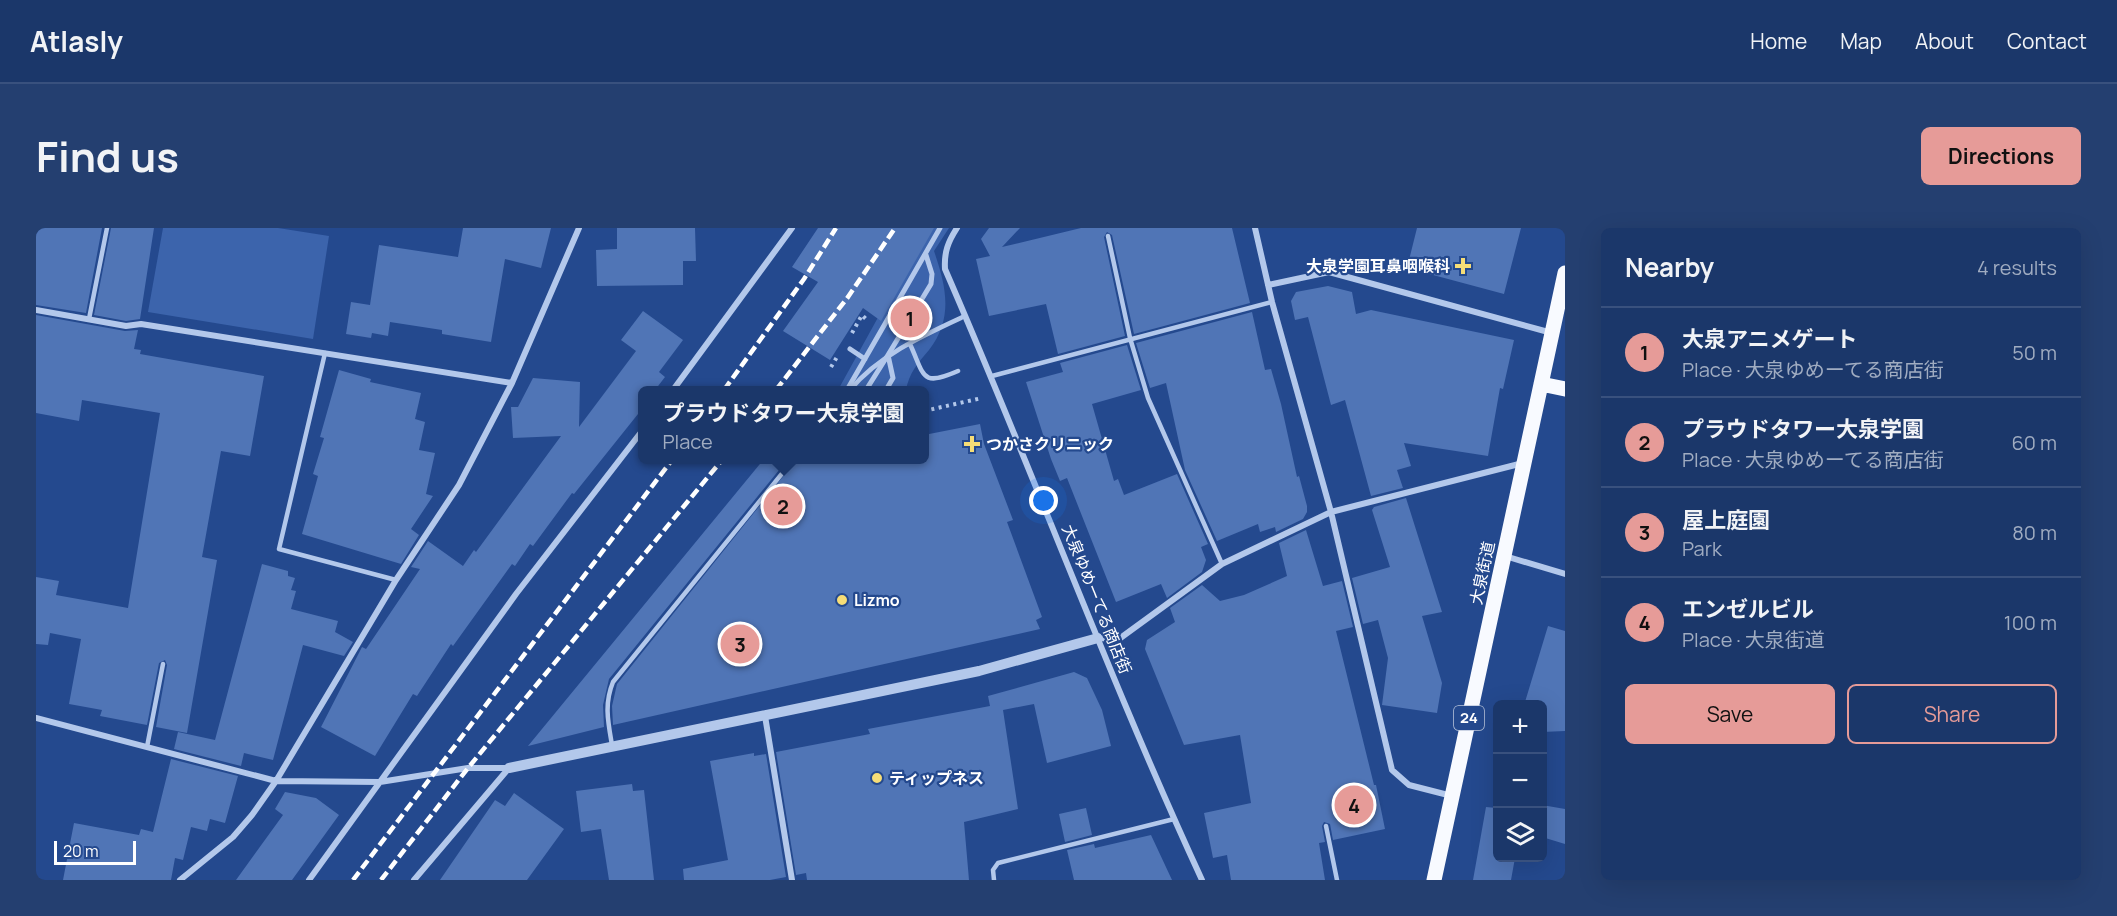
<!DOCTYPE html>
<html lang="en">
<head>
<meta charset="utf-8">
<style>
	:root { --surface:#1b376a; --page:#243f70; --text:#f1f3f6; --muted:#a0acc1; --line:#39517e; --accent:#e69b98 }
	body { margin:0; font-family:Manrope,"Noto Sans JP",sans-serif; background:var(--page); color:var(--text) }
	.controls { position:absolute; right:18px; bottom:18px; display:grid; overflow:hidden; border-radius:9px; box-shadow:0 6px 24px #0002 }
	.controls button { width:54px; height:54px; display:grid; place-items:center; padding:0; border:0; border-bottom:2px solid var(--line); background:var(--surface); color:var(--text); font:30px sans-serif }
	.scale { position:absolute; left:18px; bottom:15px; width:82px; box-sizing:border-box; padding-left:6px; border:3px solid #fff; border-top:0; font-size:16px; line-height:21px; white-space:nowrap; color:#fff; -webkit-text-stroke:4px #24498e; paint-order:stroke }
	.you { position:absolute; left:1008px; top:273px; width:21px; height:21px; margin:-15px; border:4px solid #fff; border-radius:50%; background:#1a73e8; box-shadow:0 0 0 9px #1a73e833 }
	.badge { display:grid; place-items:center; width:39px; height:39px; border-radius:50%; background:var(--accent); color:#111; font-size:20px; font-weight:700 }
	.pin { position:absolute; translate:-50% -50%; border:3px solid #fff; box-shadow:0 2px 6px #0006 }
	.popup { position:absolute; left:602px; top:158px; width:291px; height:78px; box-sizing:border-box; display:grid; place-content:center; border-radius:9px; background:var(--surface); filter:drop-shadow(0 2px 4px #0005); font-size:20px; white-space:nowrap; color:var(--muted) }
	.popup b { font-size:22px; color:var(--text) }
	.popup::after { content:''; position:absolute; left:50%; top:100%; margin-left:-12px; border:12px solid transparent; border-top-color:var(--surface) }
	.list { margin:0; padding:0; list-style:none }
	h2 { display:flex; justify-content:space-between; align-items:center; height:78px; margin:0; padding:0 24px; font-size:26px }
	h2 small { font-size:20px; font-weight:400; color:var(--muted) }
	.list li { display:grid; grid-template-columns:39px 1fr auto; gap:18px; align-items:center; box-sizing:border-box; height:90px; padding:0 24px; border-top:2px solid var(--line) }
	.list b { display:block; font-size:22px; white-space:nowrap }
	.list p { margin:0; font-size:20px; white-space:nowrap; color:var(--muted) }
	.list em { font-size:20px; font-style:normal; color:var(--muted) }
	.actions { display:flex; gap:12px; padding:18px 24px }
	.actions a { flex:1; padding:14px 0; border:2px solid var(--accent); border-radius:9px; text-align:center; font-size:21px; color:var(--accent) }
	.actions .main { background:var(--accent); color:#111 }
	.icon { flex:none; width:33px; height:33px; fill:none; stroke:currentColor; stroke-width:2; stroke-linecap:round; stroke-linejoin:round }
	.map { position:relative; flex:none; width:1529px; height:652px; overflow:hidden; border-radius:9px }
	header { display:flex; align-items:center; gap:36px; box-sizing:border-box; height:84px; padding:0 30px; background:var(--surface); border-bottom:2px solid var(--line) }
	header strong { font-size:28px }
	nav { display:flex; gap:33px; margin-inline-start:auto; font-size:21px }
	.intro { display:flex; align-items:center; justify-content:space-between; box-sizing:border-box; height:144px; padding:0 36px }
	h1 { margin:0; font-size:42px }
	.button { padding:15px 27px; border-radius:9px; background:var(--accent); color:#111; font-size:21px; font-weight:700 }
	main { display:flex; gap:36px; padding:0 36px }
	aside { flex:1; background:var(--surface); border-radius:9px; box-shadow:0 6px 24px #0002 }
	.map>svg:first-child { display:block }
</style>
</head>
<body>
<header>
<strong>Atlasly</strong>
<nav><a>Home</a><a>Map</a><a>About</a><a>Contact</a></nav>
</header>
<div class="intro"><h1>Find us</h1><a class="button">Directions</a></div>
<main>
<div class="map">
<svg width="1529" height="652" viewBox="0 0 1529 652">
	<rect width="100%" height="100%" fill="#24498e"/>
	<path fill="#3c64ac" d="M127 0H242L293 8 277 111 112 84Z
		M848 0H913L898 23C910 58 918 90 893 122 882 135 873 145 870 162H802L845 84Z"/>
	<path fill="#5075b6" d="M0 0H66L50 85 0 77Z
		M75 0H118L104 91 90 93 58 87Z
		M427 0H515L505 40 469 31 455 114 406 106V102L354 94 352 108 336 105 335 110 310 106 315 74 334 77 343 17 422 29Z
		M581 0H659L660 33H647V57L561 58 560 22 581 21Z
		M782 0H898L845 93 827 80 794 132 747 103 782 54 756 39Z
		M953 0H984L966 19 1045 0H1196L1214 75 1098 106 1076 7 1071 4 1068 9 1089 108 1022 126 1010 76 953 88 940 31 954 28 945 11Z
		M1381 0H1485L1468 66 1371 40Z
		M1292 58 1316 64 1320 86 1335 82 1478 112 1467 161 1464 160 1452 228 1368 215 1375 238 1361 242 1367 260 1335 268 1309 172 1295 177 1272 89 1259 92 1255 73 1260 64Z
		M607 83 647 112 623 144 629 149 619 162H606V181L538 266 536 265 497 318 494 316 479 338 476 336 417 418 415 416 381 468 377 466 339 528 285 499 326 419 330 421 384 341 375 339 392 313 427 338 438 322 440 324 525 208 477 210 475 179H482L497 150 544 154 543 199 600 123 585 112Z
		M1216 84 1229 142 1235 141 1245 176 1261 249 1263 248 1271 278V284L1267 291 1240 304 1239 299 1224 304 1222 296 1181 313 1149 242 1130 155 1114 160 1100 115Z
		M0 87 89 103 102 102 98 121 105 122 104 126 228 148 214 228 185 223 166 329 181 332 151 505 120 499 131 437 129 432 123 435 111 497 64 488 66 482 33 476 45 411 14 405 12 417 0 416V349L23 353 20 367 92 380 124 185 46 172 43 193 0 185Z
		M1091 117 1105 162 1056 176 1078 253 1082 251 1088 267 1141 246 1172 316 1165 319 1170 332 1166 344 1131 370 1125 356 1080 374 1031 250 1024 253 1015 231 990 154 1027 144 1024 135Z
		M303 142 335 151 334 154 385 165 379 191 389 194 383 222 399 225 390 266 397 268 375 301 383 307 365 336 266 306 282 248 277 246 288 210 284 209Z
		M944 196 948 216 977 292 971 294 1006 389 1000 392 1004 401 577 497 576 478 581 456 761 231H888V207Z
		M728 231H752L573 451 567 477 568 499 492 518Z
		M1370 270 1406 384 1386 388 1406 455 1401 485 1346 477 1352 430 1342 392 1327 396 1316 350 1354 339 1336 282 1338 279Z
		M1270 302 1287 358 1306 353 1317 399 1300 403 1338 557H1340L1349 601 1297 612 1294 596 1288 594 1286 598 1289 614 1283 615 1289 652H1195L1191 627 1177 630 1168 585 1215 575 1204 507 1148 517 1109 421 1111 412 1139 394 1134 380 1166 357 1184 373 1208 367 1251 348 1243 315Z
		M226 336 252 343V348L259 350 255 362 260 363 255 381 302 393 299 404 317 414 308 428 267 417 237 532 208 525 205 538 138 521 142 504 179 512Z
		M1512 398 1529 403V503L1506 504V474H1489Z
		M1038 444 1051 450 1066 482 1075 518 1011 535 998 476 967 482 982 581 928 594 933 652H771L770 645 760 647 740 524 834 506 832 501 954 478 952 468Z
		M718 525V528L730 526 750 649 734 652H648L647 641 692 632 674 533Z
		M135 531 202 548 189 595 174 591 171 603 155 599 147 632 139 630 135 652H27L38 595 103 607 105 601 117 604Z
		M596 556 597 563 608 562 618 652H573L565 601 545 604 540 563Z
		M249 564 280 570 303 587 256 652H200L247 587 239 581Z
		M478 565 528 601 491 652H404L459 572 469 578Z
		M1506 577 1529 581V616L1506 609Z
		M1450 579 1461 580V630H1479L1475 652H1437Z
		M1050 580 1056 607 1029 614 1023 586Z
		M1115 607 1136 652H1038L1031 622 1058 616 1059 620Z"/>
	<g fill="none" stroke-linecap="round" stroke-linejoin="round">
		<path stroke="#b3c8eb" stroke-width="4" stroke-dasharray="3 4.5" stroke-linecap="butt" d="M816 105 826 87 831 92
			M795 139 801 129
			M888 183 946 170"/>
		<path stroke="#b3c8eb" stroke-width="4.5" d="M1072 8 1094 110 1112 170 1186 336
			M53 91 71 0
			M874 116C889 149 885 159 922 143
			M289 125 243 321 360 352
			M956 148 1236 74
			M814 162C843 127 888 107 929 88
			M576 517C572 494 568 476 577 454L757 232
			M111 519 127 436
			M1290 598 1301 652
			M958 652 957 642 962 635 1138 591"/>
		<path stroke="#b3c8eb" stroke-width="5" d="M814 121 829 131
			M811 162 904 0"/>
		<path stroke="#b3c8eb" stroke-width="6" d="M921 0C912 14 908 24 909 41 997 243 1073 451 1166 652
			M1219 0 1236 74 1295 284 1356 542 1373 557 1416 568
			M1232 57 1293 44 1516 105
			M0 82 90 98 105 96 476 155
			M637 162 756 0
			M1469 328 1529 346
			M1062 410 1083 411 1186 336 1295 284 1487 235
			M729 488 756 652
			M0 490 240 553 344 554 432 540H473
			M144 652 197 609 216 587 240 553 360 352 423 257 476 155 543 0
			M273 652 480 366 606 203
			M378 652 473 540"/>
		<path stroke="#b3c8eb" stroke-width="10" d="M473 540 943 443 1062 410"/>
		<path stroke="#f8faff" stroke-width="15" d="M1505 156 1529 161
			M1398 652 1529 45"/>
		<path stroke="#fff" stroke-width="4.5" stroke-dasharray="10 4.5" stroke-linecap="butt" d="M688 162 768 51 800 0
			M740 162 812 69 859 0
			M317 652 636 232
			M345 652 432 540 686 232"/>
		<path stroke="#b3c8eb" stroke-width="5" d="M830 162 852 127
			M850 162 857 150 852 127 895 56 896 46 890 27"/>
	</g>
	<g fill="#f6dd77" stroke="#24498e" stroke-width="2">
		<path d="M1424 29h6v6h6v6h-6v6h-6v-6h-6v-6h6z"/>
		<path d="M933 207h6v6h6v6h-6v6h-6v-6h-6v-6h6z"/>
		<circle cx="806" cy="372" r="6"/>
		<circle cx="841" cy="550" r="6"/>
	</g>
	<g text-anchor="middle" stroke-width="4.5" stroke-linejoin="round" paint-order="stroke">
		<rect fill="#24498e" stroke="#bdc8dd" stroke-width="1.5" x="1418" y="478" width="30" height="24" rx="4.5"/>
		<g font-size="15" font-weight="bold" fill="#fff">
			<text x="1433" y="495">24</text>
		</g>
		<g font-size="16" font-weight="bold" fill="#fff" stroke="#24498e" text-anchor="start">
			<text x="1414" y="44" text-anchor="end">大泉学園耳鼻咽喉科</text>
			<text x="950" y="222">つかさクリニック</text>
			<text x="818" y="378">Lizmo</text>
			<text x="853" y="556">ティップネス</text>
		</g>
		<g font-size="16" fill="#fff" stroke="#24498e">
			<text transform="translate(1446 345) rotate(-78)" y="6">大泉街道</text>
			<text transform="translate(1061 371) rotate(68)" y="6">大泉ゆめーてる商店街</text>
		</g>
	</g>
</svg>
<div class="controls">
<button>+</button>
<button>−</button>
<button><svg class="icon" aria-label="layers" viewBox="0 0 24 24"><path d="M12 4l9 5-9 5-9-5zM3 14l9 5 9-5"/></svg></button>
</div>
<div class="scale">20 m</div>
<div class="you"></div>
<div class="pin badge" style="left:874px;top:90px">1</div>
<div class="pin badge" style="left:747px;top:278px">2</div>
<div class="popup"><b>プラウドタワー大泉学園</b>Place</div>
<div class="pin badge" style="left:704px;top:416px">3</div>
<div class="pin badge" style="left:1318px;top:577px">4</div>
</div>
<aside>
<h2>Nearby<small>4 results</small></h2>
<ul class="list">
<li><span class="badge">1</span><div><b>大泉アニメゲート</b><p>Place · 大泉ゆめーてる商店街</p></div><em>50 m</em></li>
<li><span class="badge">2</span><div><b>プラウドタワー大泉学園</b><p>Place · 大泉ゆめーてる商店街</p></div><em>60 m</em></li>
<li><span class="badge">3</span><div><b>屋上庭園</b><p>Park</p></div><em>80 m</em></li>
<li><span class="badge">4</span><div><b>エンゼルビル</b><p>Place · 大泉街道</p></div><em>100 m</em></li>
</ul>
<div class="actions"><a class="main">Save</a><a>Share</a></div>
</aside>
</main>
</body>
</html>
